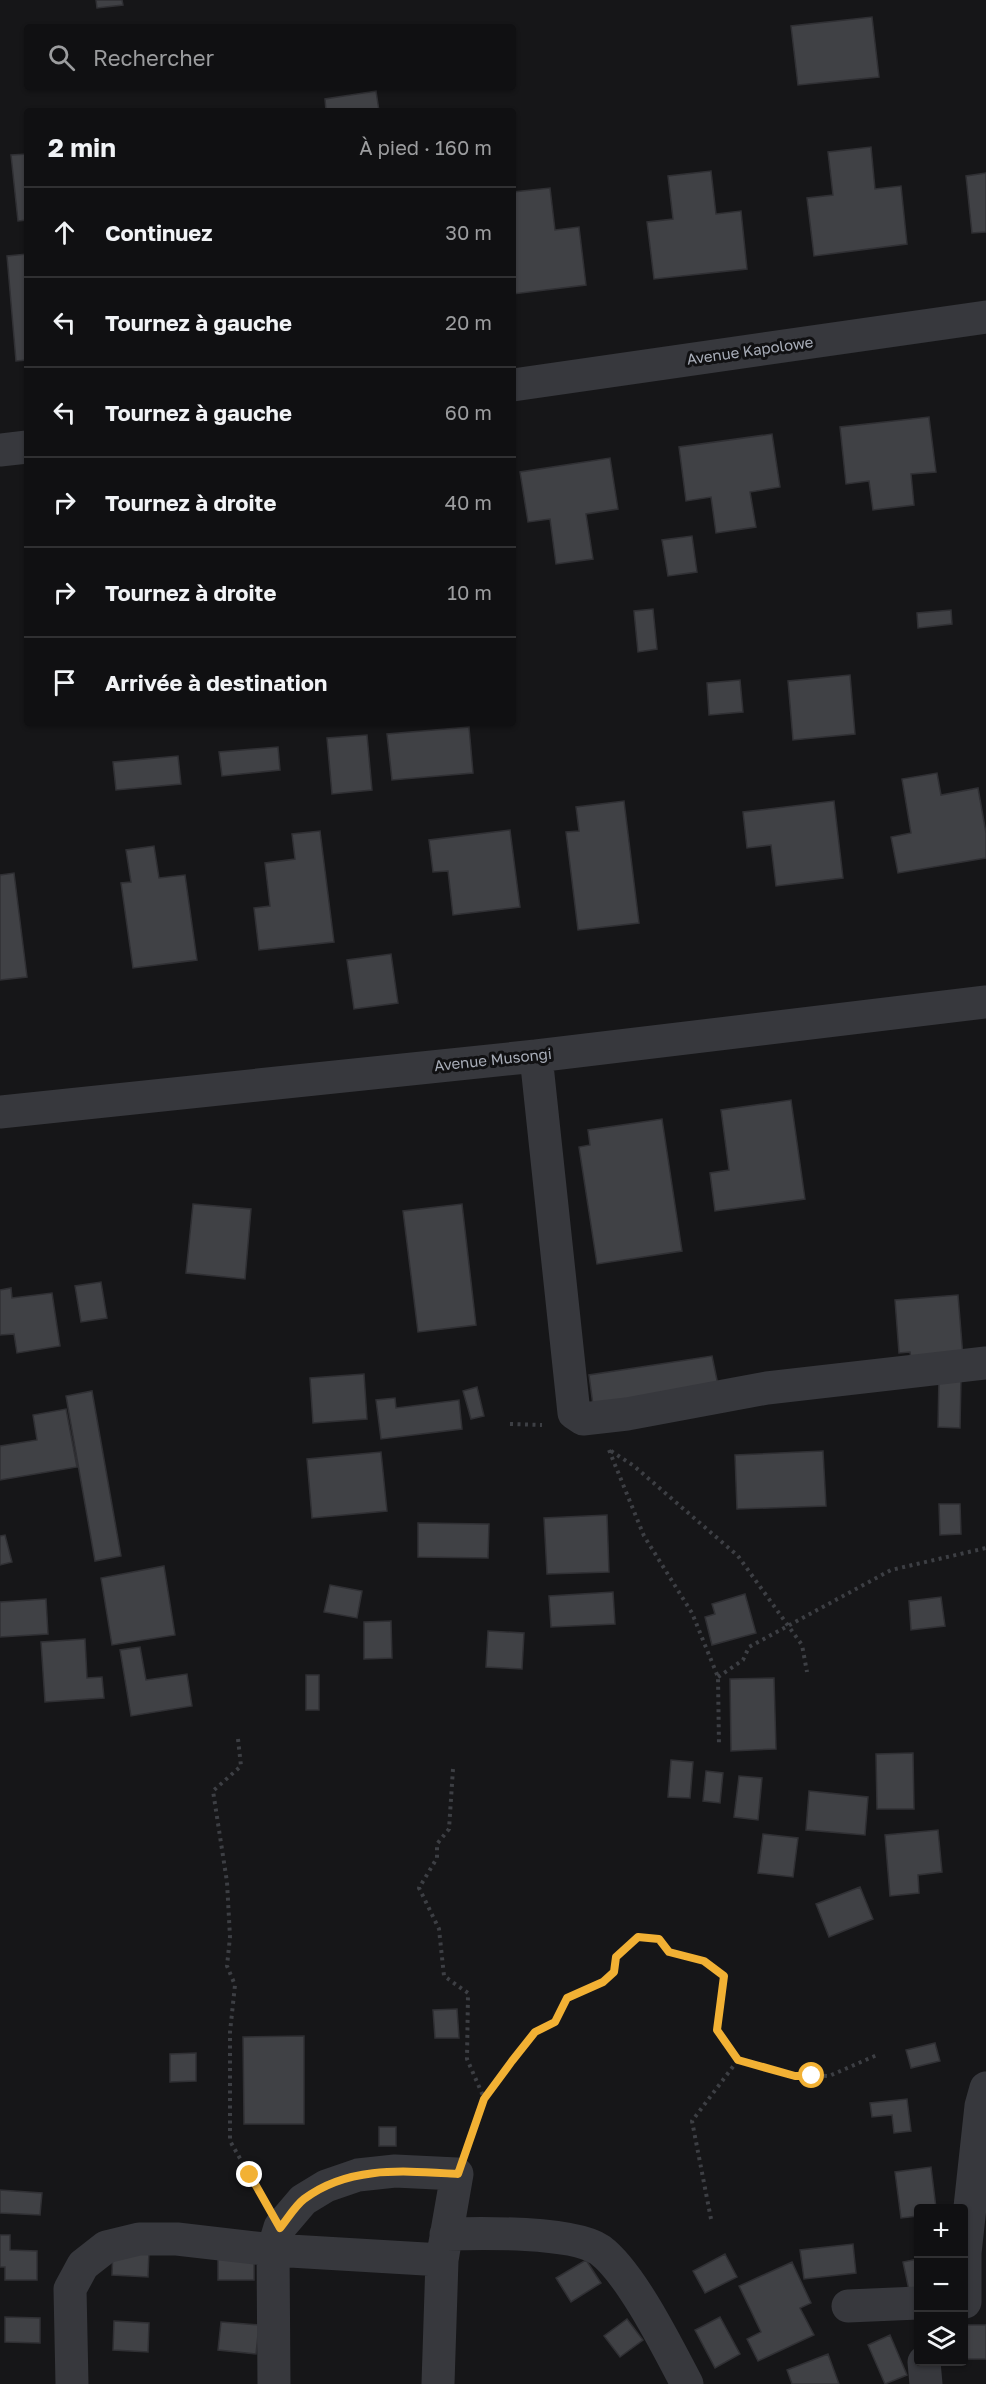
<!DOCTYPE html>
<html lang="fr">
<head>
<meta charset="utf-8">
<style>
	:root { --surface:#101012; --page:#19191b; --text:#f1f3f6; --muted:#9c9d9f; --line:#303032 }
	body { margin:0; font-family:"Golos Text",sans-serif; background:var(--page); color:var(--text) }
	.controls { position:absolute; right:18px; bottom:18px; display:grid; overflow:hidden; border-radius:6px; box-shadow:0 2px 4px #0004 }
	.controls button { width:54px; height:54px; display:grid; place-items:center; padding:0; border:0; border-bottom:2px solid var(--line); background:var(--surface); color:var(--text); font:30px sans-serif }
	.stop { position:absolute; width:18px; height:18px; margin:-14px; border:4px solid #f2b134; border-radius:50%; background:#fff }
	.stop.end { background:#f2b134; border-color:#fff; box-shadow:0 2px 6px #0008 }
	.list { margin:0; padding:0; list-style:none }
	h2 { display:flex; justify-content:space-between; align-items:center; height:78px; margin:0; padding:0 24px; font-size:26px }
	h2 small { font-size:20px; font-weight:400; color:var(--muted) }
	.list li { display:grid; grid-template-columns:39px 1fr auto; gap:18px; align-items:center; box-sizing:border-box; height:90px; padding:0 24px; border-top:2px solid var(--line) }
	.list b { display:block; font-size:22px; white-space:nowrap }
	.list em { font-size:20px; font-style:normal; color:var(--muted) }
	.icon { flex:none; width:33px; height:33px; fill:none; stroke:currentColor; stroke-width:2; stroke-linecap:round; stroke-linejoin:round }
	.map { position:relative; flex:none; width:986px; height:2384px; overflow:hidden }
	.search { position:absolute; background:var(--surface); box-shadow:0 2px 4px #0004; left:24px; top:24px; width:492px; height:66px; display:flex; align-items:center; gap:15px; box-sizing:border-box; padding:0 21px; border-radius:6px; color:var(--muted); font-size:22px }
	.panel { position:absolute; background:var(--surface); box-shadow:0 2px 4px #0004; left:24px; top:108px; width:492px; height:618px; border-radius:6px }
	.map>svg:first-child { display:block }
</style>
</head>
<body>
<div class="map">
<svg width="986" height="2384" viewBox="0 0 986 2384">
	<rect width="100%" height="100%" fill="#161618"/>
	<path fill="#404145" stroke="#303034" stroke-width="1.5" d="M96 0H122L123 5 97 8Z
		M872 17 879 77 798 85 791 26Z
		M376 91 379 111H326L325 99Z
		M871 147 875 189 901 186 907 244 814 256 807 198 833 195 828 152Z
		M27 154V220L18 221 11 155Z
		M711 171 716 214 741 211 747 269 654 279 647 222 673 219 668 176Z
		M986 173V232L972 233 966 176Z
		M550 188 555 230 579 227 586 285 513 294V192Z
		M27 254V360L16 361 7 256Z
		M929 417 936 472 911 474 914 505 873 510 869 481 846 484 840 427Z
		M772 434 780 487 750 492 756 527 716 533 711 497 686 501 679 447Z
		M610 458 618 509 586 514 593 559 556 564 550 519 528 522 520 472Z
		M692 536 697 572 668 576 662 540Z
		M653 609 657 649 638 652 634 611Z
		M951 610 952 624 918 628 917 613Z
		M850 675 855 734 793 740 788 681Z
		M740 680 743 712 709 715 707 683Z
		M469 727 473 773 392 780 387 734Z
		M367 735 372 790 332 794 327 738Z
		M278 747 280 770 222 776 219 752Z
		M178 756 181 784 116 790 113 762Z
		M937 773 941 795 978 788 986 833V858L898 873 891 837 911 833 902 779Z
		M624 801 639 923 578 930 566 832 579 831 576 807Z
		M834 801 843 878 776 886 771 845 747 848 743 812Z
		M510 830 520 907 453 915 448 871 433 872 429 840Z
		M320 831 334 942 259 950 254 908 270 906 265 863 295 859 292 834Z
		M154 846 159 878 185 875 197 960 133 968 121 883 131 882 126 850Z
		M14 873 27 977 0 980V875Z
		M391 954 398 1003 354 1009 347 960Z
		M791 1100 805 1199 715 1211 710 1173 729 1170 721 1110Z
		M662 1119 682 1251 597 1264 579 1147 590 1145 588 1130Z
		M193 1204 251 1209 245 1279 186 1273Z
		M462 1204 476 1325 418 1332 403 1211Z
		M101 1282 107 1318 81 1322 75 1286Z
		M11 1288 12 1298 52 1293 60 1346 17 1353 14 1334 0 1335V1290Z
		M958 1295 963 1357 911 1361 910 1352 899 1353 895 1300Z
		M712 1356 718 1385 593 1405 589 1375Z
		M364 1374 367 1419 313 1423 310 1378Z
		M939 1375 961 1377 960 1428 938 1427Z
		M477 1387 484 1416 471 1419 463 1391Z
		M92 1391 121 1556 95 1561 66 1396Z
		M395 1398 396 1408 459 1400 462 1429 381 1439 376 1400Z
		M66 1409 77 1467 0 1480V1446L37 1440 33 1415Z
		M823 1451 826 1506 737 1509 735 1455Z
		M381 1452 387 1511 312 1518 307 1459Z
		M939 1504H960L961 1534 940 1535Z
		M607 1515 609 1572 547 1574 544 1518Z
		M418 1523 489 1524 488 1558 418 1557Z
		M5 1535 12 1562 0 1565V1536Z
		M164 1566 175 1635 112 1645 101 1578Z
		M330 1585 362 1591 357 1618 324 1612Z
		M613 1592 615 1624 551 1627 549 1596Z
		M745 1594 756 1633 712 1645 705 1617 715 1614 712 1604Z
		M941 1597 945 1626 911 1630 909 1601Z
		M46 1599 48 1634 0 1637V1602Z
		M391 1621 392 1658 364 1659V1622Z
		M488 1631 524 1633 522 1669 486 1667Z
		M85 1639 87 1678 102 1677 104 1698 45 1702 41 1642Z
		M140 1647 146 1680 187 1674 192 1706 131 1716 120 1650Z
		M306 1675H319V1710H306Z
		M774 1678 776 1749 731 1751 730 1679Z
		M913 1753 914 1809H877L876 1754Z
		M671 1760 693 1762 690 1798 668 1797Z
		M706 1771 723 1773 720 1803 703 1801Z
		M739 1776 762 1778 758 1820 734 1817Z
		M809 1791 868 1797 865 1835 806 1830Z
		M938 1830 942 1872 918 1875 919 1893 890 1896 885 1835Z
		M763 1834 798 1838 793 1877 758 1873Z
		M860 1887 873 1919 829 1937 816 1904Z
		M457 2009 459 2038H435L433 2010Z
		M304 2036V2124H244L243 2037Z
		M935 2043 940 2061 911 2068 906 2050Z
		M196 2053V2081L170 2082V2054Z
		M907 2099 911 2131 894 2133 892 2115 872 2117 870 2103Z
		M379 2127H396V2146H379Z
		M931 2167 936 2208H918V2216L901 2218 895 2172Z
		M0 2190 42 2193 40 2215 0 2213Z
		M0 2235H10V2250L37 2251V2280H5V2267H0Z
		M853 2244 856 2273 804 2279 800 2250Z
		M113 2248 149 2250 148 2277 112 2275Z
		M725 2254 737 2277 705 2293 693 2271Z
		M218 2256 254 2257V2280H218Z
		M918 2259V2288L909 2290 903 2262Z
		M586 2260 601 2283 571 2302 556 2278Z
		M792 2262 811 2303 800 2308 814 2335 758 2361 747 2339 761 2332 739 2286Z
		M5 2317 40 2318V2343L5 2342Z
		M720 2317 740 2354 715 2368 695 2330Z
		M627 2319 643 2340 620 2357 604 2336Z
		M114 2321 149 2323 148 2352 113 2350Z
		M221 2322 259 2325 256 2354 218 2350Z
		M967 2325H986V2359H967Z
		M890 2335 907 2375 885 2384 868 2345Z
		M828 2354 839 2384H792L787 2370Z"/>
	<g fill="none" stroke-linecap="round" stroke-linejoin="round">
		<path stroke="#3d3f44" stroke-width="4" stroke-dasharray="3 4.5" stroke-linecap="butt" d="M510 1424 542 1425
			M609 1450 644 1536 692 1613 718 1677 719 1745
			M611 1451 634 1466 738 1556 802 1645 807 1672
			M718 1677 743 1660 749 1647 891 1570 986 1548
			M238 1739 241 1766 213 1791 227 1882 230 1937 227 1966 235 1985 230 2032V2141L261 2195
			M453 1769 449 1829 437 1844V1858L419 1888 439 1929 444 1976 468 1993 467 2059 484 2098
			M469 2142 484 2099 535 2032 555 2022 567 1998 603 1982 614 1972 616 1957 638 1937 659 1939 669 1952 704 1961 724 1976 718 2030 738 2060 795 2075 829 2076 877 2055
			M711 2219 692 2121 738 2060"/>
		<path stroke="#37383d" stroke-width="33" d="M513 385 986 317
			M0 450 27 447
			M536 1056 574 1413 583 1419 627 1414 767 1388 986 1363
			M0 1112 536 1056 986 1002
			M446 2234C480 2233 573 2231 600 2250 631 2273 668 2348 687 2384
			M965 2302V2253L981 2106 986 2088
			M848 2306 918 2303
			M924 2362 926 2384
			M72 2384 70 2289 83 2265 106 2247 139 2239H177L273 2250 442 2260
			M274 2384 273 2250 280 2227 303 2200 326 2186 358 2175 395 2171 457 2174 442 2260 438 2384"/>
	</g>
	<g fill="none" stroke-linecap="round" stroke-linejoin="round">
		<path stroke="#f2b134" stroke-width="8" d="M250 2175 280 2228C288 2218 295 2206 304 2199 349 2165 405 2171 458 2174L484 2099 512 2061 535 2032 555 2022 567 1998 603 1982 614 1972 616 1957 638 1937 659 1939 669 1952 704 1961 724 1976 717 2030 738 2060 795 2076H812"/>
	</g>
	<g text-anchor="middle" stroke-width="6" stroke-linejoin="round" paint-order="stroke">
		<g font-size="15" fill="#a8adb8" stroke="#111113">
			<text transform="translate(750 351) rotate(-8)" y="5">Avenue Kapolowe</text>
			<text transform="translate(493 1060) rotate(-6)" y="5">Avenue Musongi</text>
		</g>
	</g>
</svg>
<div class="controls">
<button>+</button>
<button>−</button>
<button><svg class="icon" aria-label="layers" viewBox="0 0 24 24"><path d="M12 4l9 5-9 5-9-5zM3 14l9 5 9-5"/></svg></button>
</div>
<div class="stop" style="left:812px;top:2076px"></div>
<div class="stop end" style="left:250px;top:2175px"></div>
<div class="search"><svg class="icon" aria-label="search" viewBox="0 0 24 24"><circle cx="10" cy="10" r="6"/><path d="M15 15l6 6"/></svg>Rechercher</div>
<section class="panel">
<h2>2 min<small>À pied · 160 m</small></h2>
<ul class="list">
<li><svg class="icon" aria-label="ahead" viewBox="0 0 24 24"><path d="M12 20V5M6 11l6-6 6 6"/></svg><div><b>Continuez</b></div><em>30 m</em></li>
<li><svg class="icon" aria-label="left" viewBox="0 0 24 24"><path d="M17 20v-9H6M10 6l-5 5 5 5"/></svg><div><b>Tournez à gauche</b></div><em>20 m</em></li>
<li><svg class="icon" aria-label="left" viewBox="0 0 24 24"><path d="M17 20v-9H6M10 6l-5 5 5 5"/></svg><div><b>Tournez à gauche</b></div><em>60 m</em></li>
<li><svg class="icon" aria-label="right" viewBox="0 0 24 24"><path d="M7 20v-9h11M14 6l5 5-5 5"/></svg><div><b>Tournez à droite</b></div><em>40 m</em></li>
<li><svg class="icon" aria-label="right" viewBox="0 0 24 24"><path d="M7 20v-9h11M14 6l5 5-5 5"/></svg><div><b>Tournez à droite</b></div><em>10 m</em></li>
<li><svg class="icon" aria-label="arrive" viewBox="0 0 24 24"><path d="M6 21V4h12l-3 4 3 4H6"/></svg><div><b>Arrivée à destination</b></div></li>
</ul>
</section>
</div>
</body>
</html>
